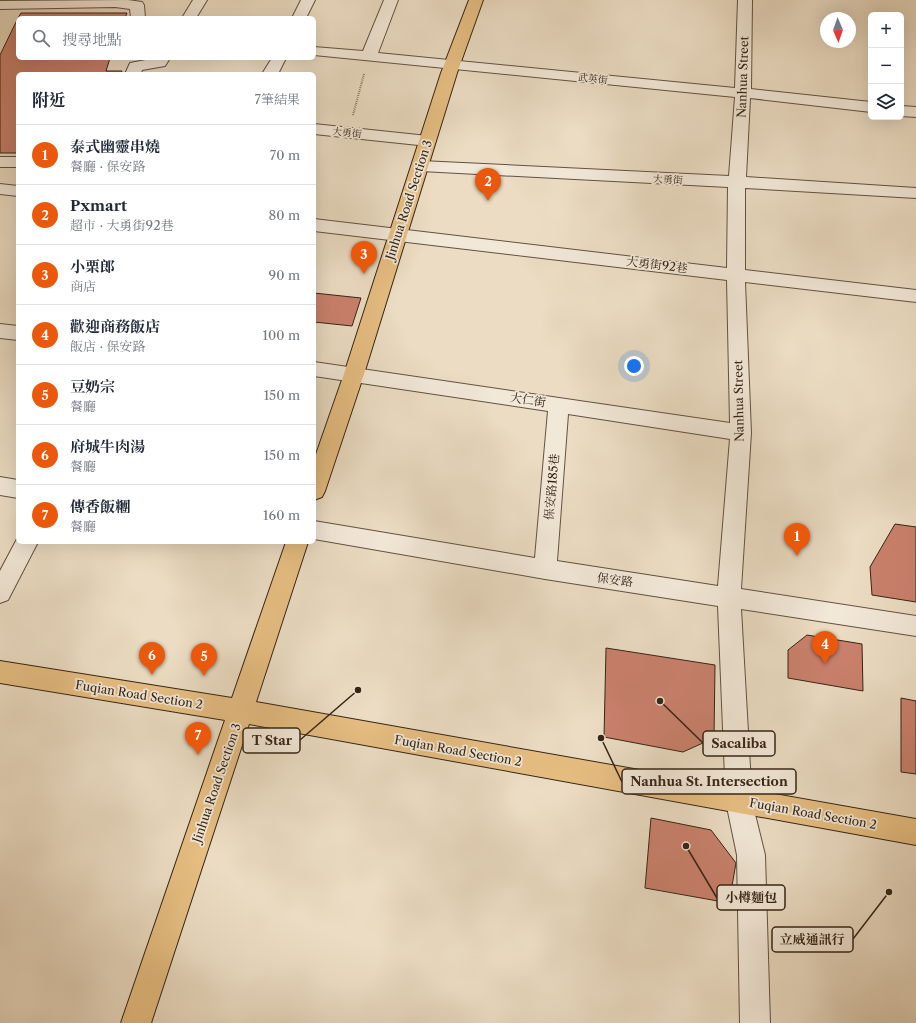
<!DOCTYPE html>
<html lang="zh-TW">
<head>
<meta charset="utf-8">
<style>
	:root { --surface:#fff; --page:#f6f6f7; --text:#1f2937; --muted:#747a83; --line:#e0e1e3; --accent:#ea580c }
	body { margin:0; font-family:"Libre Caslon Text","Noto Serif TC",serif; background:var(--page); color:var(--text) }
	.controls { position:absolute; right:12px; top:12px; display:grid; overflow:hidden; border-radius:6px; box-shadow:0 4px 16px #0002 }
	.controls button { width:36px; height:36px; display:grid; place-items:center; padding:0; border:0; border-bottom:1px solid var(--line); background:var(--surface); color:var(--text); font:20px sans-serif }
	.compass { position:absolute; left:820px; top:12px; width:36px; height:36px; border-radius:50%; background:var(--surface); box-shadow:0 4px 16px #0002; rotate:178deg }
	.you { position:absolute; left:634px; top:366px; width:14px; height:14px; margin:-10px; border:3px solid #fff; border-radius:50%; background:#1a73e8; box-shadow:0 0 0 6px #1a73e833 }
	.badge { display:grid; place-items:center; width:26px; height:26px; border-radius:50%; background:var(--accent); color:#fff; font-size:13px; font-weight:700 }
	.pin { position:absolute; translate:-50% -33px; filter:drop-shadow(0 1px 2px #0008) }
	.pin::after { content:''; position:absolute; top:21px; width:14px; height:12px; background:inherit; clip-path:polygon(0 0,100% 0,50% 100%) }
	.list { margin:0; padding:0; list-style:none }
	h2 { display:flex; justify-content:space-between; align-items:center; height:52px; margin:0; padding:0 16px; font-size:17px }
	h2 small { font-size:13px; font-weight:400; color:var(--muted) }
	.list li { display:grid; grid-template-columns:26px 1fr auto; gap:12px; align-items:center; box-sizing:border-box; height:60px; padding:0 16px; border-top:1px solid var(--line) }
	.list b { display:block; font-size:15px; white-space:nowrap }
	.list p { margin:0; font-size:13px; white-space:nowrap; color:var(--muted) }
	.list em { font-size:13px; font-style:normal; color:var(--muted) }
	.icon { flex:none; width:22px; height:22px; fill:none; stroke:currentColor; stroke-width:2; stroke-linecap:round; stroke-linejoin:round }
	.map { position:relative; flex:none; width:916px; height:1023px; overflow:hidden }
	.search { position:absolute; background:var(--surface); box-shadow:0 4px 16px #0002; left:16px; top:16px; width:300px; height:44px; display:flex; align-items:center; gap:10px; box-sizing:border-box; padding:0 14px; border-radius:6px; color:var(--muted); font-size:15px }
	.panel { position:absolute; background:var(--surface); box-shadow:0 4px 16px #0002; left:16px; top:72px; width:300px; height:472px; border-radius:6px }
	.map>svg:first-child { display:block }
</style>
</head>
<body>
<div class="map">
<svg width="916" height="1023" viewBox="0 0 916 1023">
	<rect width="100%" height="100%" fill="#ebdcc3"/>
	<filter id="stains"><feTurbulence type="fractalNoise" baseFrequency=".005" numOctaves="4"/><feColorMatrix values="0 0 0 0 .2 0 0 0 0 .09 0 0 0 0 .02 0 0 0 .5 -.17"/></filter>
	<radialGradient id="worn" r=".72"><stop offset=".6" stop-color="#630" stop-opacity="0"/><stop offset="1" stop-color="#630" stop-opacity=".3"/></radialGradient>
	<path fill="#ca816d" stroke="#352415" d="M21 13H127L125 18H18Z
		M18 18V58H110L106 71H122L121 74H18V153H0V55Z
		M314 293 361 298 352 326 314 322Z
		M895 524 916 527V602L872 595 870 567Z
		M807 635 862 644 863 691 788 678V650Z
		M606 648 715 665 714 738 683 752 604 737Z
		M901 698 916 701V774L901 772Z
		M651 818 711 830 736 863 729 903 645 888Z"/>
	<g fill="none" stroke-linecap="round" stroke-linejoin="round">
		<g stroke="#625240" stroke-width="2">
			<path id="minor" d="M128 0 142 2 144 5 145 18H131L130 9 115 7 0 9V1Z
				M193 0H207L196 18H182Z
				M301 0H315L306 18H292Z
				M384 0H398L378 53 735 88 738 0H752L751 89 871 102V112L750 98 746 177 916 188V198L745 188V270L916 290V302L745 282 751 433 741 589 916 616V636L741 609 752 802 765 855 770 1023H740L737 855 726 802 718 606 545 579 314 539V521L535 558 548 411 314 376V362L730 423 727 280 314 231V219L727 268 728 187 421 171 415 170 413 166 415 162 421 161 729 176 735 97 314 55V47L363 51ZM568 414 730 439 718 586 557 561Z
				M156 58H170L165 66 142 70 141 74H125L130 63Z
				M272 58H286L278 74H262Z
				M901 106 916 107V117L901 116Z
				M314 124 428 136 434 138 436 141 434 144 428 146 314 134Z
				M0 157H18V167H0Z
				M0 184 18 186V196L0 194Z
				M0 324 18 326V340L0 338Z
				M0 477 18 480V498L0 495Z
				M18 537V542H38L8 600 0 603V571Z"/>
		</g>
		<g stroke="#352415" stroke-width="2">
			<path id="major" d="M469 0H483L457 73 364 374 325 491 322 497 314 500V460L344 374 441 73Z
				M286 542H308L256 702 916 819V845L249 724 151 1023H121L225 720 0 683V661L232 698Z"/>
		</g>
		<path stroke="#352415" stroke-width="2" stroke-dasharray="0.5 1.5" stroke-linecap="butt" d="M353 115 364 74"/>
		<use href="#minor" fill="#f2e8d8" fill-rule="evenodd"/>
		<use href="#major" fill="#e6be82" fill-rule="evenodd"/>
	</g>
	<g text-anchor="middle" stroke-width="3.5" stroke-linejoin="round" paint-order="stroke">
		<g font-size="10" fill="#352415" stroke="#f2e8d8">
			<text transform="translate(593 78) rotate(6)" y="4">武英街</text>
			<text transform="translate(347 132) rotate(6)" y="4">大勇街</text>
			<text transform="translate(668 179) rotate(3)" y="4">大勇街</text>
		</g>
		<g font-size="12" fill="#352415" stroke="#f2e8d8">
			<text transform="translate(743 77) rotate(-88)" y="4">Nanhua Street</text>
			<text transform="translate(409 200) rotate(-72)" y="4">Jinhua Road Section 3</text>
			<text transform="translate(657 265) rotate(7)" y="4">大勇街92巷</text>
			<text transform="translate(528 400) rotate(9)" y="4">大仁街</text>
			<text transform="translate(739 401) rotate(-91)" y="4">Nanhua Street</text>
			<text transform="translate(552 487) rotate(-85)" y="4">保安路185巷</text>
			<text transform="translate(615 580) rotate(8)" y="4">保安路</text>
			<text transform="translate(139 695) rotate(9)" y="4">Fuqian Road Section 2</text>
			<text transform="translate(458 751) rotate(10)" y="4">Fuqian Road Section 2</text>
			<text transform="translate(217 783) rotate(-71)" y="4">Jinhua Road Section 3</text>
			<text transform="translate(813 814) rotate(10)" y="4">Fuqian Road Section 2</text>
		</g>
	</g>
	<path fill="none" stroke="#352415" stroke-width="1.5" d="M358 690L300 740M660 701L703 743M601 738L622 782M686 846L717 898M889 892L853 939"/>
	<g fill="#352415" stroke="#f2e8d8" stroke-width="1.5">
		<circle cx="358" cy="690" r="4"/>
		<circle cx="660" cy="701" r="4"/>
		<circle cx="601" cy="738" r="4"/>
		<circle cx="686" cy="846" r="4"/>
		<circle cx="889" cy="892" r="4"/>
	</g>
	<g fill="#f2e8d8" stroke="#352415" stroke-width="1.5">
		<rect x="243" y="728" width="57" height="25" rx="4"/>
		<rect x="703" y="731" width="72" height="25" rx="4"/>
		<rect x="622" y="769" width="174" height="25" rx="4"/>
		<rect x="717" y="885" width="68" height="25" rx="4"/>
		<rect x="772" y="927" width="81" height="25" rx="4"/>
	</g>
	<g font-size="13" text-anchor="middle" font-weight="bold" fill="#352415">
		<text x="272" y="745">T Star</text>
		<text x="739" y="748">Sacaliba</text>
		<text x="709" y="786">Nanhua St. Intersection</text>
		<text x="751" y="902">小樽麵包</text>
		<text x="812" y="944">立威通訊行</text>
	</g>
	<rect width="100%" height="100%" filter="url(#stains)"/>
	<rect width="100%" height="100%" fill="url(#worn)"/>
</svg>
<div class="controls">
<button>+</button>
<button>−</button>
<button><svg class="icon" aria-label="layers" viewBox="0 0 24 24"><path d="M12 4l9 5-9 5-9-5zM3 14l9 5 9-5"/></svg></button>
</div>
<svg class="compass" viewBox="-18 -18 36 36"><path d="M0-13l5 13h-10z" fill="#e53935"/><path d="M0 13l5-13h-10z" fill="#747a83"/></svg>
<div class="you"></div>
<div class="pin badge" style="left:797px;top:556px">1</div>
<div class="pin badge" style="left:488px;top:201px">2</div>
<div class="pin badge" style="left:364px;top:274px">3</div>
<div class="pin badge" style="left:825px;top:664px">4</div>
<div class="pin badge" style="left:204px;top:676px">5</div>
<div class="pin badge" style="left:152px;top:675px">6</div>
<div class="pin badge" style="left:198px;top:755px">7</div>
<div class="search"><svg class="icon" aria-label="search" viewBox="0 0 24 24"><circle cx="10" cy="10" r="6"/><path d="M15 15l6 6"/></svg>搜尋地點</div>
<section class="panel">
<h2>附近<small>7筆結果</small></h2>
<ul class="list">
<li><span class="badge">1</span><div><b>泰式幽靈串燒</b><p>餐廳 · 保安路</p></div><em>70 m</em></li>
<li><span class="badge">2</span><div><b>Pxmart</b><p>超市 · 大勇街92巷</p></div><em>80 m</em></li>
<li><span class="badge">3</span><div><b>小栗郎</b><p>商店</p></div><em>90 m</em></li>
<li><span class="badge">4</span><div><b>歡迎商務飯店</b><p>飯店 · 保安路</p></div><em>100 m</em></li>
<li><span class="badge">5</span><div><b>豆奶宗</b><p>餐廳</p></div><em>150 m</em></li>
<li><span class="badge">6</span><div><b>府城牛肉湯</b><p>餐廳</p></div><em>150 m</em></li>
<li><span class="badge">7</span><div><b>傳香飯糰</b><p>餐廳</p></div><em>160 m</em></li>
</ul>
</section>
</div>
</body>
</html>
